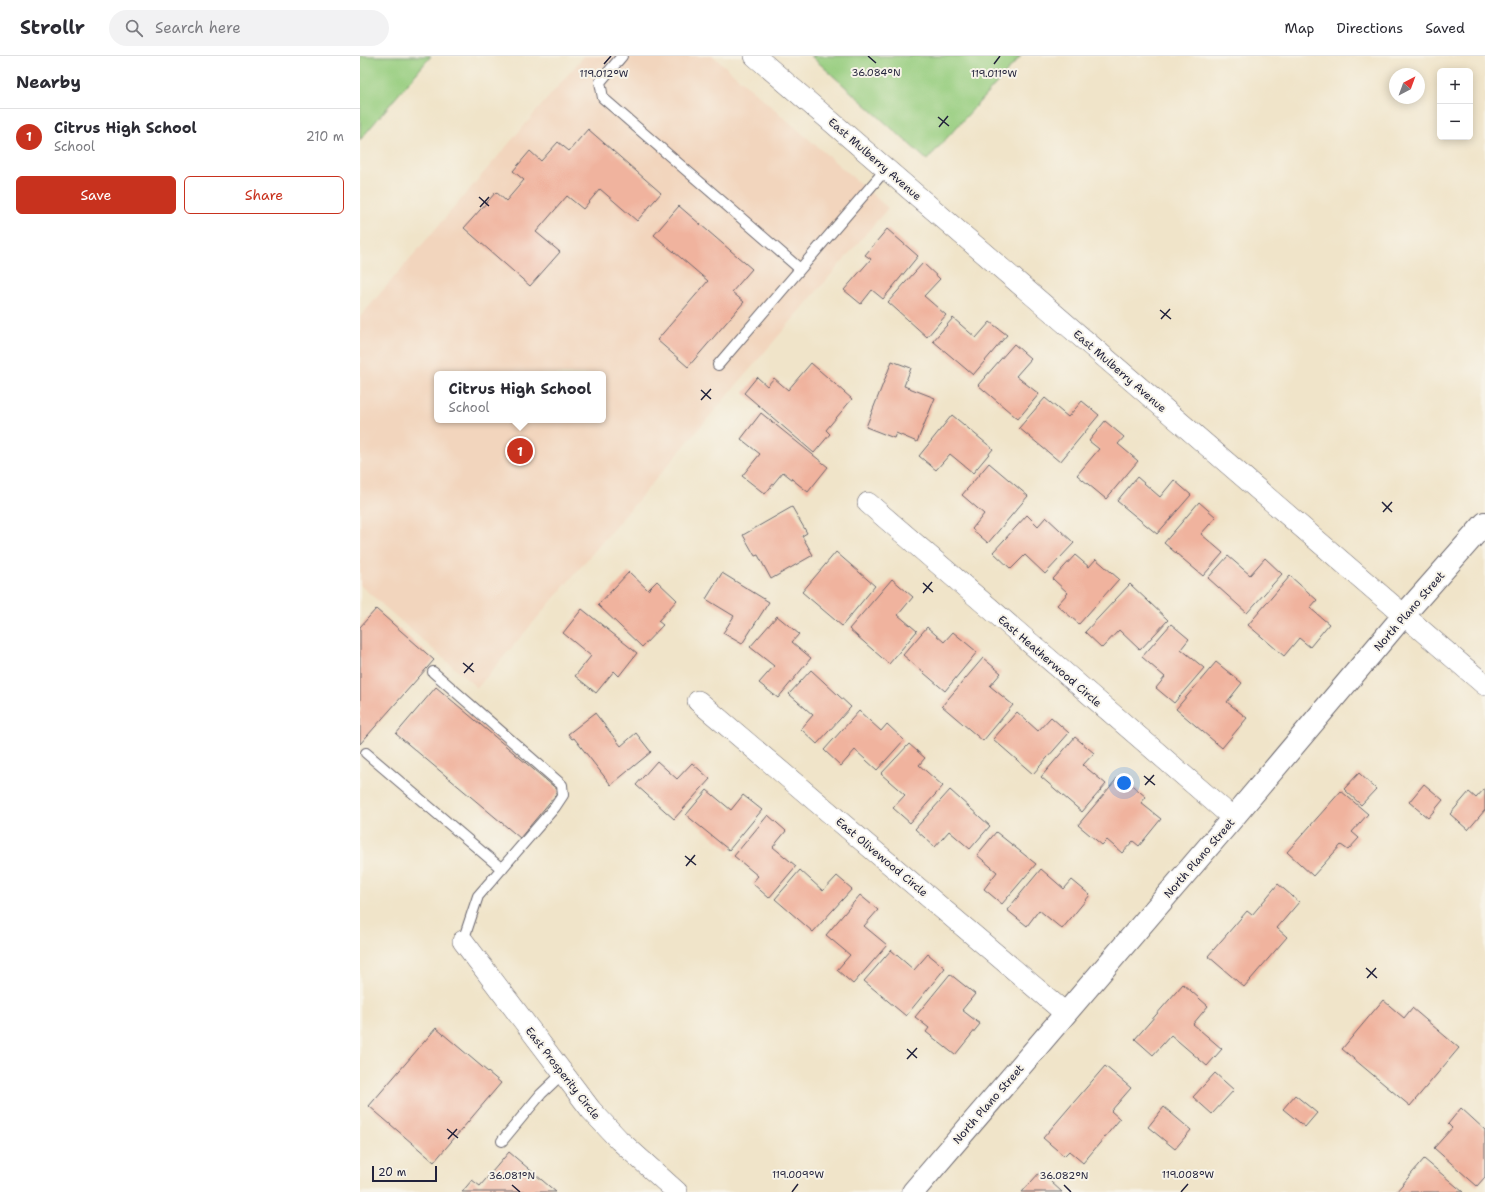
<!DOCTYPE html>
<html lang="en">
<head>
<meta charset="utf-8">
<style>
	:root { --surface:#fff; --page:#f2f2f3; --text:#2b2b33; --muted:#7c7c81; --line:#e1e1e2; --accent:#c8321e }
	body { margin:0; font-family:"Shantell Sans",sans-serif; background:var(--page); color:var(--text) }
	.controls { position:absolute; right:12px; top:12px; display:grid; overflow:hidden; border-radius:6px; box-shadow:0 2px 10px #0003 }
	.controls button { width:36px; height:36px; display:grid; place-items:center; padding:0; border:0; border-bottom:1px solid var(--line); background:var(--surface); color:var(--text); font:20px sans-serif }
	.compass { position:absolute; left:1029px; top:12px; width:36px; height:36px; border-radius:50%; background:var(--surface); box-shadow:0 2px 10px #0003; rotate:41deg }
	.scale { position:absolute; left:12px; bottom:10px; width:65px; box-sizing:border-box; padding-left:4px; border:2px solid #22223b; border-top:0; font-size:11px; line-height:14px; white-space:nowrap; color:#22223b; -webkit-text-stroke:3px #f7f3e8; paint-order:stroke }
	.you { position:absolute; left:764px; top:727px; width:14px; height:14px; margin:-10px; border:3px solid #fff; border-radius:50%; background:#1a73e8; box-shadow:0 0 0 6px #1a73e833 }
	.badge { display:grid; place-items:center; width:26px; height:26px; border-radius:50%; background:var(--accent); color:#fff; font-size:13px; font-weight:700 }
	.pin { position:absolute; translate:-50% -50%; border:2px solid #fff; box-shadow:0 1px 4px #0006 }
	.popup { position:absolute; left:74px; top:315px; width:172px; height:52px; box-sizing:border-box; display:grid; place-content:center; border-radius:6px; background:var(--surface); filter:drop-shadow(0 1px 3px #0005); font-size:13px; white-space:nowrap; color:var(--muted) }
	.popup b { font-size:15px; color:var(--text) }
	.popup::after { content:''; position:absolute; left:50%; top:100%; margin-left:-8px; border:8px solid transparent; border-top-color:var(--surface) }
	.list { margin:0; padding:0; list-style:none }
	h2 { display:flex; justify-content:space-between; align-items:center; height:52px; margin:0; padding:0 16px; font-size:17px }
	h2 small { font-size:13px; font-weight:400; color:var(--muted) }
	.list li { display:grid; grid-template-columns:26px 1fr auto; gap:12px; align-items:center; box-sizing:border-box; height:56px; padding:0 16px; border-top:1px solid var(--line) }
	.list b { display:block; font-size:15px; white-space:nowrap }
	.list p { margin:0; font-size:13px; white-space:nowrap; color:var(--muted) }
	.list em { font-size:13px; font-style:normal; color:var(--muted) }
	.actions { display:flex; gap:8px; padding:12px 16px }
	.actions a { flex:1; padding:9px 0; border:1px solid var(--accent); border-radius:6px; text-align:center; font-size:14px; color:var(--accent) }
	.actions .main { background:var(--accent); color:#fff }
	.icon { flex:none; width:22px; height:22px; fill:none; stroke:currentColor; stroke-width:2; stroke-linecap:round; stroke-linejoin:round }
	.map { position:relative; flex:none; width:1125px; height:1136px; overflow:hidden }
	header { display:flex; align-items:center; gap:24px; box-sizing:border-box; height:56px; padding:0 20px; background:var(--surface); border-bottom:1px solid var(--line) }
	header strong { font-size:19px }
	nav { display:flex; gap:22px; margin-inline-start:auto; font-size:14px }
	.search { width:280px; height:36px; background:var(--page); display:flex; align-items:center; gap:10px; box-sizing:border-box; padding:0 14px; border-radius:22px; color:var(--muted); font-size:15px }
	main { display:flex }
	aside { flex:1; background:var(--surface) }
	.map>svg:first-child { display:block }
</style>
</head>
<body>
<header>
<strong>Strollr</strong>
<div class="search"><svg class="icon" aria-label="search" viewBox="0 0 24 24"><circle cx="10" cy="10" r="6"/><path d="M15 15l6 6"/></svg>Search here</div>
<nav><a>Map</a><a>Directions</a><a>Saved</a></nav>
</header>
<main>
<aside>
<h2>Nearby<small></small></h2>
<ul class="list">
<li><span class="badge">1</span><div><b>Citrus High School</b><p>School</p></div><em>210 m</em></li>
</ul>
<div class="actions"><a class="main">Save</a><a>Share</a></div>
</aside>
<div class="map">
<svg width="1125" height="1136" viewBox="0 0 1125 1136">
	<rect width="100%" height="100%" fill="#f7f3e8"/>
	<filter id="ink" filterUnits="userSpaceOnUse"><feTurbulence type="fractalNoise" baseFrequency=".025" numOctaves="2"/><feDisplacementMap in="SourceGraphic" scale="8" xChannelSelector="R" yChannelSelector="G"/><feConvolveMatrix kernelMatrix="1 2 1 2 8 2 1 2 1" color-interpolation-filters="sRGB"/></filter>
	<filter id="wash" filterUnits="userSpaceOnUse"><feTurbulence type="fractalNoise" baseFrequency=".012" numOctaves="4" result="noise"/><feDisplacementMap in="SourceGraphic" scale="16" xChannelSelector="R" yChannelSelector="G"/><feGaussianBlur stdDeviation="0.9" result="paint"/><feColorMatrix in="noise" values="0 0 0 0 0 0 0 0 0 0 0 0 0 0 0 0 0 1.4 0 .05"/><feComposite in="paint" operator="in"/></filter>
	<g filter="url(#wash)">
		<rect width="100%" height="100%" fill="#f0e4c9"/>
		<path fill="#f2d5bd" fill-rule="evenodd" d="M224 0H353L528 152 117 632 0 529V261ZM77 318H243V364H77Z"/>
		<path fill="#98ce80" stroke="#5d785e" d="M0 0H71L0 84Z
			M451 0H661L567 104Z"/>
		<g id="blocks">
			<path fill="#f0b39e" d="M228 73 301 137 277 165 240 133 223 153 207 140 176 176 200 196 170 230 104 172 136 136 146 145 164 124 153 115 170 95 181 105 198 86 209 95Z
				M319 150 392 213 372 236 384 246 328 311 297 284 348 225 294 179Z
				M527 173 558 200 523 243 512 234 501 248 484 234 511 203 505 199Z
				M563 207 580 223 564 240 586 259 567 281 528 246Z
				M593 262 616 282 630 266 647 279 613 319 573 285Z
				M654 288 671 303 656 320 679 338 658 363 618 329Z
				M532 305 551 312 544 330 575 342 557 386 536 377 534 382 506 371Z
				M451 307 492 343 466 374 470 378 454 397 384 337 397 321 407 330 414 322 428 334Z
				M685 342 708 361 722 345 739 359 700 406 659 372Z
				M401 357 468 411 448 436 423 416 405 438 382 420 400 398 381 383Z
				M592 359 633 393 613 417 590 398 576 414 559 400Z
				M745 365 764 381 758 388 778 405 746 443 717 419 739 393 729 385Z
				M629 407 668 440 628 487 612 473 624 458 602 439Z
				M777 421 800 441 814 424 831 439 797 478 757 445Z
				M839 446 856 461 841 478 863 497 843 520 804 487Z
				M432 451 447 477 442 480 453 499 411 523 398 499 395 500 383 479Z
				M667 459 678 470 686 461 714 487 685 518 665 499 651 513 633 496Z
				M476 496 515 530 482 570 442 536Z
				M715 499 729 511 736 503 759 523 719 568 697 549 708 537 693 523Z
				M868 500 890 519 905 502 922 518 887 557 848 522Z
				M269 516 288 534 297 525 317 544 298 565 303 569 282 591 238 549Z
				M362 517 409 546 382 588 363 577 374 560 346 543Z
				M930 520 957 544 950 552 969 568 950 591 939 582 924 600 888 569Z
				M532 523 553 541 538 559 557 575 529 608 489 573Z
				M770 528 808 564 780 594 759 574 742 592 725 576Z
				M16 553 74 604 0 688V571Z
				M222 553 277 597 259 620 254 615 236 637 215 620 231 600 203 577Z
				M417 560 439 578 432 586 451 602 418 642 399 627 414 610 390 591Z
				M811 568 829 583 821 593 844 612 814 647 796 632 805 621 782 601Z
				M567 571 584 586 593 576 617 596 585 635 543 599Z
				M623 602 641 617 630 630 653 649 623 685 582 650Z
				M856 606 882 627 867 646 887 662 862 692 816 653Z
				M451 614 491 651 457 688 441 673 453 659 429 638Z
				M76 631 199 735 160 782 36 678Z
				M499 655 521 675 527 668 544 684 517 714 495 694 481 710 464 694Z
				M657 656 678 675 691 661 709 677 673 718 633 683Z
				M235 657 261 690 276 677 291 696 251 729 214 682 212 683 208 678Z
				M715 681 734 697 723 709 746 728 722 756 681 721Z
				M549 688 565 702 559 709 583 730 550 767 533 752 545 739 521 718Z
				M297 705 317 723 332 707 350 723 314 763 276 729Z
				M999 717 1016 733 1001 749 984 733Z
				M760 719 786 741 781 747 801 763 779 790 773 785 762 797 747 784 742 789 718 769Z
				M1064 728 1083 744 1068 762 1049 746Z
				M1125 732V754L1108 774 1090 758 1109 736 1116 742Z
				M347 734 371 754 383 739 402 754 369 794 326 759Z
				M590 734 630 770 610 793 589 775 575 791 555 773Z
				M981 735 1008 758 992 776 999 782 988 794 981 789 953 820 927 796Z
				M408 759 426 775 413 791 436 810 409 842 392 827 398 820 374 800Z
				M636 776 676 808 642 848 624 833 637 816 617 799Z
				M681 813 704 833 712 824 730 839 702 873 679 854 667 870 647 854Z
				M440 814 463 835 477 820 492 833 453 876 415 843Z
				M918 828 939 846 917 872 927 881 884 931 848 900 887 855 892 859Z
				M500 839 518 854 504 870 527 889 493 928 477 914 490 899 466 879Z
				M531 894 554 914 568 898 585 912 546 960 504 925Z
				M590 918 615 938 602 954 620 968 595 999 566 976 569 972 555 961Z
				M823 928 848 950 833 968 862 993 847 1010 811 979 793 999 775 983Z
				M1023 944 1044 962 1052 952 1099 992 1050 1050 982 993Z
				M76 972 141 1027 74 1106 9 1050Z
				M745 1010 771 1032 751 1055 760 1063 723 1107 709 1095 704 1100 683 1082Z
				M855 1017 874 1034 852 1058 833 1041Z
				M935 1039 957 1057 945 1071 923 1053Z
				M804 1051 831 1074 815 1093 788 1071Z
				M1101 1052 1125 1074V1121L1117 1130 1074 1092 1092 1072 1088 1068Z
				M149 1096 196 1136H102L112 1124 120 1130Z
				M1064 1103 1103 1136H1036Z
				M680 1116 702 1136H662Z"/>
		</g>
	</g>
	<g filter="url(#ink)">
		<use href="#blocks" fill-opacity="0" stroke="#6a666d" stroke-width="1"/>
		<g fill="none" stroke-linecap="round" stroke-linejoin="round">
			<g stroke="#6a666d" stroke-width="12">
				<path id="service" d="M262 0 240 26 243 42 440 213
					M358 309 526 113
					M73 616 202 729 203 739 195 751 118 840 103 885
					M6 697 142 813
					M142 1085 181 1038 202 1018"/>
			</g>
			<g stroke="#6a666d" stroke-width="22">
				<path id="minor" d="M395 0 1125 629
					M508 447 873 762
					M338 645 705 957
					M103 885 231 1054 259 1084 317 1136"/>
			</g>
			<g stroke="#6a666d" stroke-width="24">
				<path id="tertiary" d="M553 1136 873 762 1043 560 1125 467"/>
			</g>
			<use href="#service" stroke="#fff" stroke-width="10"/>
			<use href="#minor" stroke="#fff" stroke-width="21"/>
			<use href="#tertiary" stroke="#fff" stroke-width="22"/>
		</g>
	</g>
	<path fill="none" stroke="#22223b" stroke-width="1.5" d="M508 0 516 7M244 8 251 0M634 8 640 0M578 61 589 70M579 71 588 60M119 141 129 150M120 151 129 141M800 254 811 263M801 263 810 253M341 334 351 343M341 344 351 333M1022 446 1032 456M1023 456 1032 446M563 527 573 536M563 537 572 526M103 607 114 616M104 617 113 607M784 720 795 729M785 729 794 719M325 800 336 809M326 810 335 799M1006 912 1017 922M1007 922 1016 912M547 993 557 1002M547 1003 557 992M87 1073 98 1082M88 1083 97 1073M152 1129 160 1136M704 1129 711 1136M432 1136 438 1128M821 1136 828 1128"/>
	<g text-anchor="middle" stroke-width="4" stroke-linejoin="round" paint-order="stroke">
		<g font-size="11" fill="#22223b" stroke="#f7f3e8">
			<text transform="translate(515 103) rotate(41)" y="4">East Mulberry Avenue</text>
			<text transform="translate(760 315) rotate(41)" y="4">East Mulberry Avenue</text>
			<text transform="translate(1049 555) rotate(-49)" y="4">North Plano Street</text>
			<text transform="translate(690 605) rotate(41)" y="4">East Heatherwood Circle</text>
			<text transform="translate(522 801) rotate(40)" y="4">East Olivewood Circle</text>
			<text transform="translate(839 802) rotate(-49)" y="4">North Plano Street</text>
			<text transform="translate(203 1017) rotate(52)" y="4">East Prosperity Circle</text>
			<text transform="translate(628 1048) rotate(-49)" y="4">North Plano Street</text>
		</g>
	</g>
	<g font-size="10" text-anchor="middle" fill="#22223b" stroke="#f7f3e8" stroke-width="4" stroke-linejoin="round" paint-order="stroke">
		<text x="516" y="20">36.084°N</text>
		<text x="244" y="21">119.012°W</text>
		<text x="634" y="21">119.011°W</text>
		<text x="438" y="1122">119.009°W</text>
		<text x="828" y="1122">119.008°W</text>
		<text x="152" y="1123">36.081°N</text>
		<text x="704" y="1123">36.082°N</text>
	</g>
</svg>
<div class="controls">
<button>+</button>
<button>−</button>
</div>
<svg class="compass" viewBox="-18 -18 36 36"><path d="M0-13l5 13h-10z" fill="#e53935"/><path d="M0 13l5-13h-10z" fill="#7c7c81"/></svg>
<div class="scale">20 m</div>
<div class="you"></div>
<div class="pin badge" style="left:160px;top:395px">1</div>
<div class="popup"><b>Citrus High School</b>School</div>
</div>
</main>
</body>
</html>
